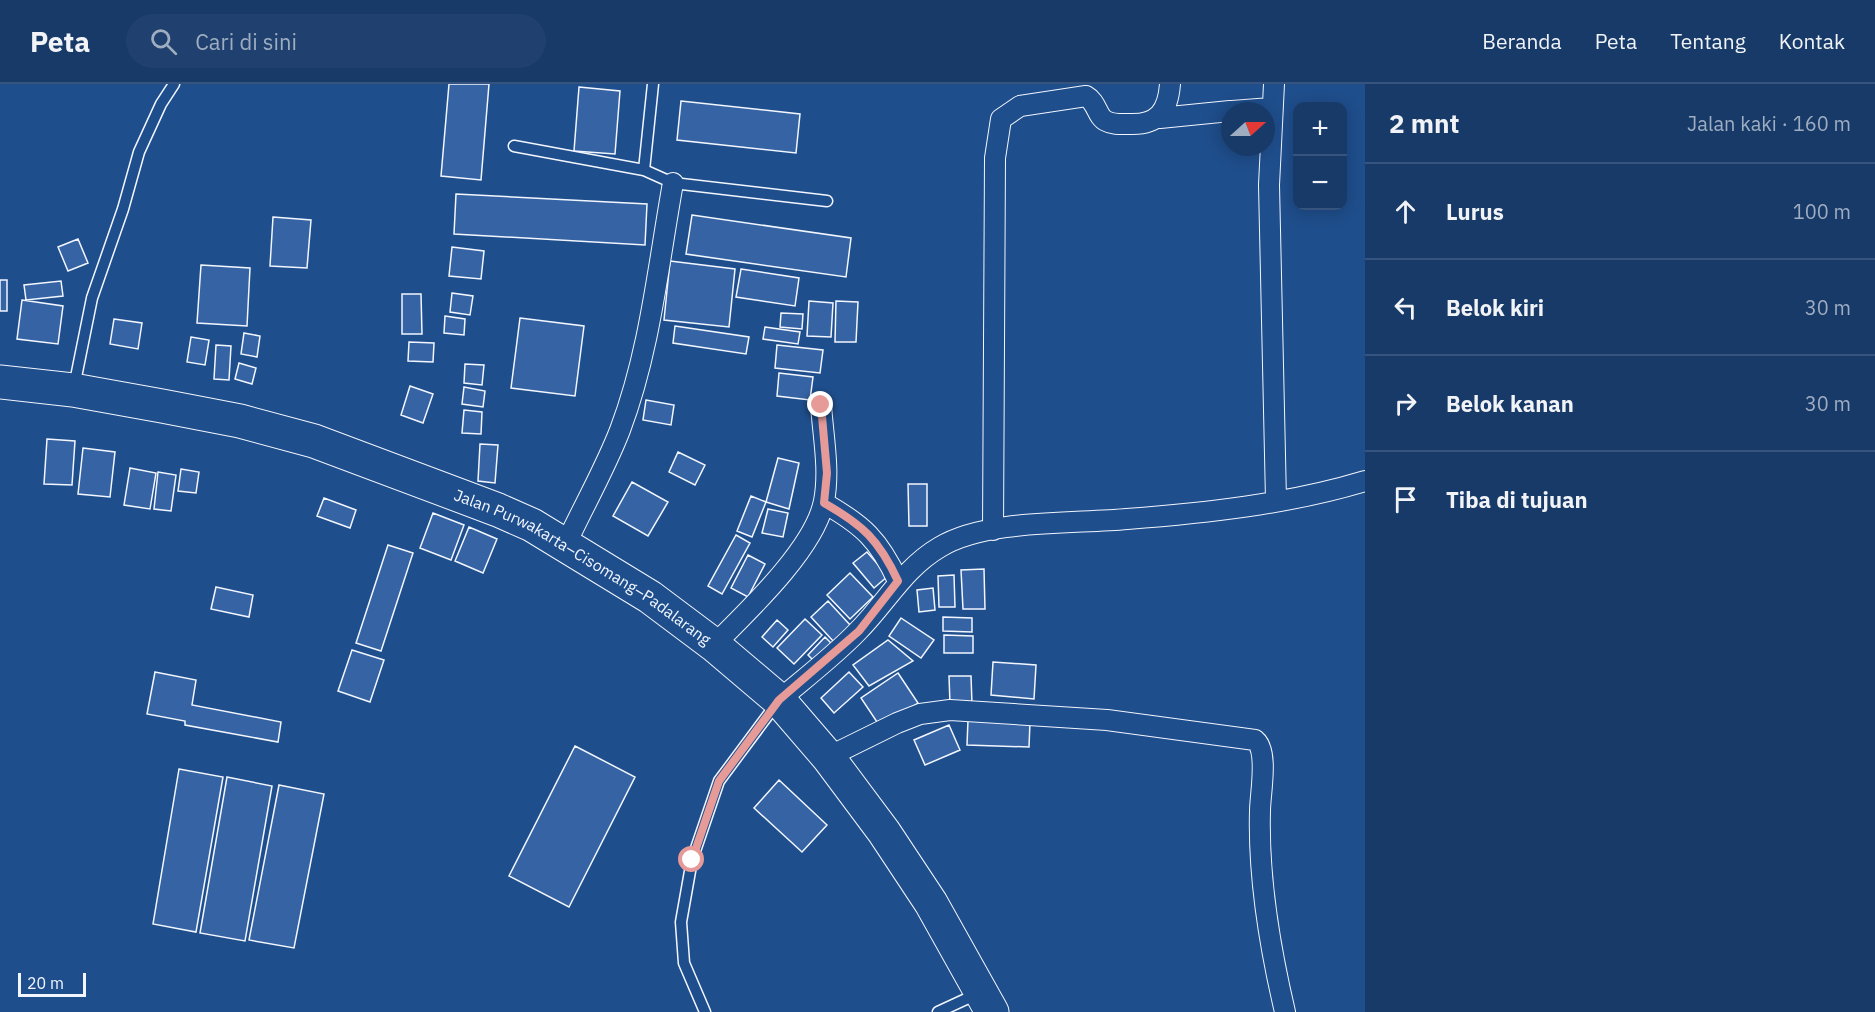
<!DOCTYPE html>
<html lang="id">
<head>
<meta charset="utf-8">
<style>
	:root { --surface:#173a69; --page:#20416f; --text:#f1f3f6; --muted:#9eadc0; --line:#36547d }
	body { margin:0; font-family:"IBM Plex Sans",sans-serif; background:var(--page); color:var(--text) }
	.controls { position:absolute; right:18px; top:18px; display:grid; overflow:hidden; border-radius:12px; box-shadow:0 3px 15px #0003 }
	.controls button { width:54px; height:54px; display:grid; place-items:center; padding:0; border:0; border-bottom:2px solid var(--line); background:var(--surface); color:var(--text); font:30px sans-serif }
	.compass { position:absolute; left:1221px; top:18px; width:54px; height:54px; border-radius:50%; background:var(--surface); box-shadow:0 3px 15px #0003; rotate:69deg }
	.scale { position:absolute; left:18px; bottom:15px; width:68px; box-sizing:border-box; padding-left:6px; border:3px solid #f2f6ff; border-top:0; font-size:16px; line-height:21px; white-space:nowrap; color:#f2f6ff; -webkit-text-stroke:4px #1f4e8c; paint-order:stroke }
	.stop { position:absolute; width:18px; height:18px; margin:-14px; border:4px solid #e69b98; border-radius:50%; background:#fff }
	.stop.end { background:#e69b98; border-color:#fff; box-shadow:0 2px 6px #0008 }
	.list { margin:0; padding:0; list-style:none }
	h2 { display:flex; justify-content:space-between; align-items:center; height:78px; margin:0; padding:0 24px; font-size:26px }
	h2 small { font-size:20px; font-weight:400; color:var(--muted) }
	.list li { display:grid; grid-template-columns:39px 1fr auto; gap:18px; align-items:center; box-sizing:border-box; height:96px; padding:0 24px; border-top:2px solid var(--line) }
	.list b { display:block; font-size:22px; white-space:nowrap }
	.list em { font-size:20px; font-style:normal; color:var(--muted) }
	.icon { flex:none; width:33px; height:33px; fill:none; stroke:currentColor; stroke-width:2; stroke-linecap:round; stroke-linejoin:round }
	.map { position:relative; flex:none; width:1365px; height:928px; overflow:hidden }
	header { display:flex; align-items:center; gap:36px; box-sizing:border-box; height:84px; padding:0 30px; background:var(--surface); border-bottom:2px solid var(--line) }
	header strong { font-size:28px }
	nav { display:flex; gap:33px; margin-inline-start:auto; font-size:21px }
	.search { width:420px; height:54px; background:var(--page); display:flex; align-items:center; gap:15px; box-sizing:border-box; padding:0 21px; border-radius:33px; color:var(--muted); font-size:22px }
	main { display:flex }
	aside { flex:1; background:var(--surface) }
	.map>svg:first-child { display:block }
</style>
</head>
<body>
<header>
<strong>Peta</strong>
<div class="search"><svg class="icon" aria-label="search" viewBox="0 0 24 24"><circle cx="10" cy="10" r="6"/><path d="M15 15l6 6"/></svg>Cari di sini</div>
<nav><a>Beranda</a><a>Peta</a><a>Tentang</a><a>Kontak</a></nav>
</header>
<main>
<div class="map">
<svg width="1365" height="928" viewBox="0 0 1365 928">
	<rect width="100%" height="100%" fill="#1f4e8c"/>
	<path fill="#3563a3" stroke="#f2f6ff" stroke-width="1.5" d="M449 0H489L481 96 441 92Z
		M579 3 620 7 615 70 574 67Z
		M681 17 800 30 796 69 677 56Z
		M456 110 647 120 645 161 454 150Z
		M692 131 851 154 846 193 686 170Z
		M273 133 311 136 307 184 270 182Z
		M78 155 88 179 68 187 58 163Z
		M452 163 484 167 481 195 449 192Z
		M670 177 735 185 729 243 664 236Z
		M201 181 250 184 247 242 197 239Z
		M741 185 799 194 795 222 736 213Z
		M0 196H7V227H0Z
		M61 197 63 212 26 216 24 201Z
		M452 209 473 212 470 231 450 228Z
		M402 210H421L422 250H402Z
		M22 216 63 222 58 260 17 255Z
		M809 217 833 219 831 253 807 252Z
		M836 217 858 218 856 258H835Z
		M781 229 803 230 802 245 780 243Z
		M445 232 465 235 464 251 444 249Z
		M520 234 584 242 575 312 511 304Z
		M114 235 142 239 138 265 110 260Z
		M675 242 749 253 746 270 673 259Z
		M765 243 800 248 798 260 763 255Z
		M244 249 260 252 257 273 241 270Z
		M191 253 209 256 205 281 187 278Z
		M409 258 434 259 433 278 408 277Z
		M216 261 231 262 229 296 214 295Z
		M777 261 823 266 820 289 775 284Z
		M239 279 256 284 252 300 235 295Z
		M465 280 484 281 482 301 464 299Z
		M779 289 813 293 810 316 777 312Z
		M410 302 433 310 423 339 401 331Z
		M464 303 485 307 483 323 462 320Z
		M646 316 674 321 671 341 643 336Z
		M464 326 482 328 481 350 462 349Z
		M47 355 75 357 72 401 44 400Z
		M480 360 498 361 495 399 478 397Z
		M83 364 115 368 110 413 78 410Z
		M678 368 705 381 695 401 669 388Z
		M778 374 799 379 789 425 766 418Z
		M130 384 156 389 150 425 124 421Z
		M181 385 199 388 196 409 178 407Z
		M158 388 176 391 171 427 154 425Z
		M632 398 668 418 648 452 613 432Z
		M908 400H927V442H909Z
		M751 412 766 418 752 453 737 447Z
		M324 414 356 426 350 444 317 432Z
		M768 425 788 429 783 453 762 449Z
		M433 429 464 441 451 476 420 464Z
		M469 443 497 455 483 489 455 477Z
		M736 451 750 459 722 510 708 502Z
		M388 461 413 469 381 567 356 559Z
		M867 468 888 492 874 504 853 479Z
		M748 471 765 480 748 513 731 504Z
		M984 485 985 525H963L961 486Z
		M850 489 873 513 850 535 827 511Z
		M954 491 955 523H939L938 492Z
		M216 503 253 511 249 533 211 525Z
		M933 504 935 526 919 528 917 506Z
		M828 517 851 542 834 558 811 533Z
		M943 533 972 534V548L943 547Z
		M901 534 934 556 921 574 889 552Z
		M805 535 822 551 794 580 777 564Z
		M777 536 788 546 773 563 762 553Z
		M944 551 973 552V569H944Z
		M825 553 834 562 817 580 808 571Z
		M888 556 913 577 869 602 853 581Z
		M352 566 384 576 370 618 338 607Z
		M993 578 1036 581 1034 615 991 611Z
		M155 588 196 596 192 621 281 638 278 658 185 641V637L147 630Z
		M849 588 863 603 834 629 821 614Z
		M898 589 918 619 881 644 861 614Z
		M949 592H971L972 620H950Z
		M968 636 1030 638 1029 663 967 661Z
		M949 641 960 666 925 681 914 656Z
		M575 662 635 693 569 823 509 792Z
		M179 685 223 693 196 848 153 840Z
		M227 693 272 702 245 857 200 849Z
		M779 696 827 741 802 768 754 724Z
		M279 701 324 710 294 864 249 856Z"/>
	<g fill="none" stroke-linecap="round" stroke-linejoin="round">
		<g stroke="#f2f6ff" stroke-width="13">
			<path id="lane" d="M514 62 644 86 673 99 827 117
				M644 86 653 0
				M74 303 92 214 123 125 139 68 161 20 174 0
				M705 928 684 879 681 838 692 776 719 697 777 619
				M938 928 977 910"/>
		</g>
		<g stroke="#f2f6ff" stroke-width="22">
			<path id="street" d="M1274 0 1269 101 1276 416
				M1232 27 1271 24
				M1160 34 1230 27
				M824 419C863 441 879 456 898 497
				M993 446 995 74 1001 35 1020 22 1086 12C1097 18 1097 33 1106 37 1113 41 1122 40 1130 40 1158 41 1168 27 1170 0
				M565 462C583 423 605 385 620 346 650 267 658 182 673 99
				M714 561C748 527 815 464 824 417 830 386 823 352 821 321
				M779 616C805 594 834 572 858 547 886 519 904 484 940 463 986 435 1073 440 1127 435 1206 429 1289 420 1365 397
				M828 673 897 639 920 630 950 626 1107 636 1255 656C1269 667 1260 710 1260 727 1258 794 1270 864 1285 928"/>
		</g>
		<g stroke="#f2f6ff" stroke-width="35">
			<g id="highway">
				<path id="s1" d="M0 298 73 306 162 322 240 337 314 357 498 426 532 441 650 513 714 561 779 616 828 673 884 748 931 819 992 928"/>
			</g>
		</g>
		<use href="#lane" stroke="#1f4e8c" stroke-width="10"/>
		<use href="#street" stroke="#1f4e8c" stroke-width="20"/>
		<use href="#highway" stroke="#1f4e8c" stroke-width="33"/>
	</g>
	<g fill="none" stroke-linecap="round" stroke-linejoin="round">
		<path stroke="#e69b98" stroke-width="8" d="M692 776 719 697 779 616 859 547 898 497C879 456 863 441 824 419L827 389 821 321"/>
	</g>
	<g text-anchor="middle" stroke-width="4.5" stroke-linejoin="round" paint-order="stroke">
		<g font-size="16" fill="#f2f6ff" stroke="#1f4e8c">
			<text dy="6" stroke="none"><textPath href="#s1" startOffset="618">Jalan Purwakarta–Cisomang–Padalarang</textPath></text>
		</g>
	</g>
</svg>
<div class="controls">
<button>+</button>
<button>−</button>
</div>
<svg class="compass" viewBox="-18 -18 36 36"><path d="M0-13l5 13h-10z" fill="#e53935"/><path d="M0 13l5-13h-10z" fill="#9eadc0"/></svg>
<div class="scale">20 m</div>
<div class="stop" style="left:692px;top:776px"></div>
<div class="stop end" style="left:821px;top:321px"></div>
</div>
<aside>
<h2>2 mnt<small>Jalan kaki · 160 m</small></h2>
<ul class="list">
<li><svg class="icon" aria-label="ahead" viewBox="0 0 24 24"><path d="M12 20V5M6 11l6-6 6 6"/></svg><div><b>Lurus</b></div><em>100 m</em></li>
<li><svg class="icon" aria-label="left" viewBox="0 0 24 24"><path d="M17 20v-9H6M10 6l-5 5 5 5"/></svg><div><b>Belok kiri</b></div><em>30 m</em></li>
<li><svg class="icon" aria-label="right" viewBox="0 0 24 24"><path d="M7 20v-9h11M14 6l5 5-5 5"/></svg><div><b>Belok kanan</b></div><em>30 m</em></li>
<li><svg class="icon" aria-label="arrive" viewBox="0 0 24 24"><path d="M6 21V4h12l-3 4 3 4H6"/></svg><div><b>Tiba di tujuan</b></div></li>
</ul>
</aside>
</main>
</body>
</html>
